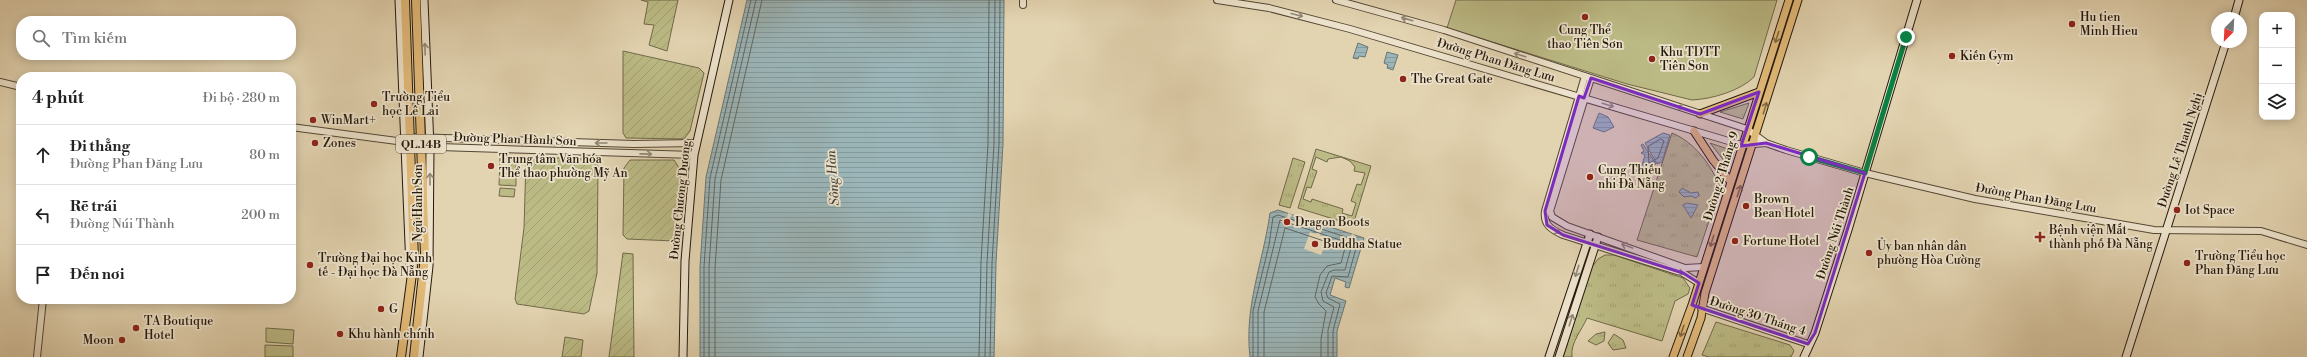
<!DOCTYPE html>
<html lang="vi">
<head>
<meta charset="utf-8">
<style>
	:root { --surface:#fff; --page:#f2f2f2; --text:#222; --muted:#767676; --line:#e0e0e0 }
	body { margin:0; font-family:"Libre Bodoni",serif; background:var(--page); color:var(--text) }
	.controls { position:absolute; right:12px; top:12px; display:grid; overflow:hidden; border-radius:8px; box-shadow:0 2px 10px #0003 }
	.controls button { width:36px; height:36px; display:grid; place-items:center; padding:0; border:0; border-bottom:1px solid var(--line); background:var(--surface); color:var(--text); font:20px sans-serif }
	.compass { position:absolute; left:2211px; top:12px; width:36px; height:36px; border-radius:50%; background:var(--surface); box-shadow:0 2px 10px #0003; rotate:204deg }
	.stop { position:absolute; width:12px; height:12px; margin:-9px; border:3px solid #0b8043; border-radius:50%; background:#fff }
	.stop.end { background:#0b8043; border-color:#fff; box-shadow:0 1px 4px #0008 }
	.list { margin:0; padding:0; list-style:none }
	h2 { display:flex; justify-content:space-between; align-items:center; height:52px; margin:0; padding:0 16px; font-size:17px }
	h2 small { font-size:13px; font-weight:400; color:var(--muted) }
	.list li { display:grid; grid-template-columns:26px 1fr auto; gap:12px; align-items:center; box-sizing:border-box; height:60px; padding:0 16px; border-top:1px solid var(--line) }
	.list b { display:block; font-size:15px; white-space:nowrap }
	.list p { margin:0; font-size:13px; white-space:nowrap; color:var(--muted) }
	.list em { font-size:13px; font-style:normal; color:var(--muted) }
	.icon { flex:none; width:22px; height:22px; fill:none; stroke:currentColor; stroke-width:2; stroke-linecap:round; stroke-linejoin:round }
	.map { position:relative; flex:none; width:2307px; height:357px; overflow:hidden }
	.search { position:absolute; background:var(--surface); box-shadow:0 2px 10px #0003; left:16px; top:16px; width:280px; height:44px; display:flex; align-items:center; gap:10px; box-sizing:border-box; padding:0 14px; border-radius:16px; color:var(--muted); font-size:15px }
	.panel { position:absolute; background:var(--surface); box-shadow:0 2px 10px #0003; left:16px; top:72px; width:280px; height:232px; border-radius:16px }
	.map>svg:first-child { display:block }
</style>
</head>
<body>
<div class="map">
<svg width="2307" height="357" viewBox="0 0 2307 357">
	<defs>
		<pattern id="grass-tufts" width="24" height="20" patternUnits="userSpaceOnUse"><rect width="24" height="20" fill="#bcbb86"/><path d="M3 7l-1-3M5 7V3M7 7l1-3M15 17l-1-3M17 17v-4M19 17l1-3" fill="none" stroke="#a1a072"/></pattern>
		<pattern id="garden-furrows" width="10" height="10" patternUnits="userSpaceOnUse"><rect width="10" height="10" fill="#bcbb86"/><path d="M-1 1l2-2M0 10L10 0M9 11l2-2" fill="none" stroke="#a1a072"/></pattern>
		<pattern id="water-rules" width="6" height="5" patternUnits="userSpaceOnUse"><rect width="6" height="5" fill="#9bb5b8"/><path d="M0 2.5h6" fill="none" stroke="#859b9d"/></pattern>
	</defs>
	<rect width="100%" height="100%" fill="#e3d4b1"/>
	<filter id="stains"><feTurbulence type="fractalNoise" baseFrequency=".005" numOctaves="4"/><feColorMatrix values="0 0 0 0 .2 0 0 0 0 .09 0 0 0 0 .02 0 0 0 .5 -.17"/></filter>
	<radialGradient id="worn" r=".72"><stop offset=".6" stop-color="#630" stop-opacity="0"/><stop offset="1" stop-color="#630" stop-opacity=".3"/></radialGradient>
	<path fill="url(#grass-tufts)" stroke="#706a49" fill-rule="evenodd" d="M1793 0 1755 126H1753Z
		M1749 103 1743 119 1720 112Z
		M1672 133C1694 142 1712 165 1720 188L1697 257 1637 240Z
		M1710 143 1731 150 1734 152 1729 167Z
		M1316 149 1371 166 1353 225 1298 208ZM1316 157 1327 162 1328 159 1341 157 1350 161 1355 167 1354 171 1365 173 1361 185 1357 184 1351 201 1356 203 1352 216 1342 213 1343 209 1312 199 1311 202 1303 199 1307 187 1311 188 1317 171 1312 169Z
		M1745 152H1747L1701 290Z
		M500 158H516V186L499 185Z
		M1293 158 1305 162 1290 208 1279 205Z
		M1605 255H1614L1683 278 1690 288 1688 294 1675 301 1662 341 1587 318C1582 330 1570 343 1572 357H1563L1592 267 1598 259Z
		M1716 322 1790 345 1794 351 1791 357H1709L1702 355Z
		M1605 332 1604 341 1596 345 1588 341 1596 334Z
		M1614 334 1623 340 1626 348 1613 350 1608 343Z"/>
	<path fill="url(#garden-furrows)" stroke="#706a49" d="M641 0H678L667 51 649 45 654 25 644 24 648 2Z
		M623 51 699 68 704 73 690 131 684 139 626 138 623 133Z
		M530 157 586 159 595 160 598 166 597 273 589 311 584 314 517 304 515 299 524 228 526 160Z
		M630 160H674L681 171 675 241 627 239 623 235 624 168Z
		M623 253 633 254 634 357H609Z
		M565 337 583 340 581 357H562Z"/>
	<path fill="#bcbb86" stroke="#706a49" d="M1456 0H1777L1754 77C1740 91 1712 99 1692 100L1627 84 1447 28Z
		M500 188 515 189 514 197 499 196Z
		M266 328 294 330 293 344 266 342Z
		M265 345 293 346V357H265Z"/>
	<path fill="url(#water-rules)" stroke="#6b7673" d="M747 0H1004L1003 144 996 263 994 357H700V267L706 177Z
		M1358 43 1368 47 1365 57 1359 56 1358 59 1353 58Z
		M1387 52 1398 55 1393 70 1387 68 1388 65 1384 63Z
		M1599 113 1608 117 1614 127 1604 132 1593 128Z
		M1663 133 1670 135 1662 162 1657 164 1645 143Z
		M1643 144 1656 164 1640 173 1632 170 1638 167 1637 165H1642L1645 155 1641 153 1644 151 1641 145Z
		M1682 188 1691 193 1698 192 1699 195 1696 198 1691 196 1684 197 1679 192Z
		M1687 203 1698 205 1691 218 1683 205Z
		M1278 210 1364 238 1349 288 1345 287 1346 282 1335 278 1330 295 1346 301 1337 331V357H1250C1244 306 1263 263 1270 213Z"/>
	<path fill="#e3d4b1" d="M1288 213 1292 214 1290 219 1297 224 1291 226 1281 222V219L1287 218Z
		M1320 224 1323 225 1320 235 1327 238 1321 255 1304 249 1310 232 1316 234Z
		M1352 234 1355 235 1353 239 1358 242 1357 245 1345 243 1342 239 1350 238Z"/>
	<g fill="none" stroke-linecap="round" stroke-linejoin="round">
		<path stroke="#606662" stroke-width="1" d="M1661 139 1664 141 1658 158 1649 163 1648 147Z
			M704 357V267L710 178 751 0
			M709 357V267L715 179 756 0
			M715 357V268L721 180 762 0
			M979 357 981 262 988 144 989 0
			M985 357 987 263 994 144 995 0
			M990 357 992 263 999 144 1000 0
			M1253 357V311L1269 245 1273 217 1278 215 1358 241 1348 277 1332 276 1326 293 1328 298 1340 304 1333 331V357
			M1258 357V311L1280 220 1352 244 1345 270H1334L1329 272 1321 292 1323 301 1334 307 1328 330V357
			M1264 357V312L1285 228 1345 248 1341 263 1327 266 1320 275 1315 297 1319 304 1326 311 1321 339V357"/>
		<g stroke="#544735" stroke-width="8">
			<path id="tertiary" d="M1217 0 1269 8 1350 29 1742 145 1766 143
				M1336 0 1444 30 1747 129 1766 143 1786 150 1865 173 1975 199 2154 230 2261 231 2307 245
				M1023 5V0
				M1585 76 1545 211C1543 225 1552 230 1563 235L1683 273 1699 283
				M1591 78 1550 211 1552 217 1567 226 1685 268 1704 267
				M0 82 21 87
				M291 127 397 141
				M397 141 411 137 634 144 696 143
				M407 146 694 155
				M1701 308 1808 344
				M37 357 43 299"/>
		</g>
		<g stroke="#24180c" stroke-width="9">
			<path id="secondary" d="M399 0 410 268
				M2234 18 2239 0
				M419 357 429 266 430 147 424 0
				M683 357 685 261 694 155 729 0
				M1549 357 1590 234
				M1559 357 1598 237
				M1804 357 1815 333 1848 230 1917 0
				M2126 357 2226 42"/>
		</g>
		<g stroke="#24180c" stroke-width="9">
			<path id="primary" d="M1700 114 1759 92
				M1694 131 1713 160 1731 182
				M1673 357 1692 305 1789 0
				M1687 357 1701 318 1705 293 1798 0"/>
		</g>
		<g stroke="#24180c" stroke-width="10">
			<path id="trunk" d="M401 357 414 259 405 0
				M414 357 425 256 416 0"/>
		</g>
		<use href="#tertiary" stroke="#ede3cc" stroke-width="6"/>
		<use href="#secondary" stroke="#ede3cc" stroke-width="7"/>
		<use href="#primary" stroke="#e2ba78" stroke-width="7"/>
		<use href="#trunk" stroke="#e2ba78" stroke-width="8"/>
	</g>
	<defs><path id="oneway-shaft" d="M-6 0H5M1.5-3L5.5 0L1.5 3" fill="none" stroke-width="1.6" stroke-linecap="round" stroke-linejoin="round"/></defs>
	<g stroke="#938876">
		<use href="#oneway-shaft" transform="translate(1297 15) rotate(14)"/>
		<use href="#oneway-shaft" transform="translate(1407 19) rotate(-164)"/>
		<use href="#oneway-shaft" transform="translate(425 49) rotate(-92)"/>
		<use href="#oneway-shaft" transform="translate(1520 55) rotate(-162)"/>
		<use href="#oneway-shaft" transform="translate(1608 105) rotate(17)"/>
		<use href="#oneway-shaft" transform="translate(1683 108) rotate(-162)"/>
		<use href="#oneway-shaft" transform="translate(601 143) rotate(-180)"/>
		<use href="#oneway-shaft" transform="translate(646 154) rotate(1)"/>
		<use href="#oneway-shaft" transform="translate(430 179) rotate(-90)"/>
		<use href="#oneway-shaft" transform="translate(1555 230) rotate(30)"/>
		<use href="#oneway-shaft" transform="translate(1627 246) rotate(-160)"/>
		<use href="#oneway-shaft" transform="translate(1577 271) rotate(108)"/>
		<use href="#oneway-shaft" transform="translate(1678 272) rotate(19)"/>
		<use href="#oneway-shaft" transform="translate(1571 320) rotate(-72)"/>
	</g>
	<g stroke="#836942">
		<use href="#oneway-shaft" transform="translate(1777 37) rotate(108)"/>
		<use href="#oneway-shaft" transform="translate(1765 108) rotate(-73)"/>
		<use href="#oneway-shaft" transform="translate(1739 191) rotate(-72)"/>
		<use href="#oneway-shaft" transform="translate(1712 241) rotate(107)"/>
		<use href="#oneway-shaft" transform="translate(1682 331) rotate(108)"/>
	</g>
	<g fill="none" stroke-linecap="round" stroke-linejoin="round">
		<path stroke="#0b8043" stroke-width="5" d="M1809 157 1865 173 1906 37"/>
	</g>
	<path fill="#7b2cbf" fill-opacity="0.2" stroke="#7b2cbf" stroke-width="3" stroke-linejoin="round" d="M1591 78 1700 114 1759 92 1741 146 1766 143 1865 173 1815 333 1808 344 1692 305 1699 283 1683 273 1563 235 1547 225 1545 211 1579 96 1584 98Z"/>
	<g fill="#8f2418" stroke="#ede3cc" stroke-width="1.5">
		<circle cx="1585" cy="17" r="4"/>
		<circle cx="2072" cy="24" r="4"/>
		<circle cx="1952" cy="56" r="4"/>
		<circle cx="1652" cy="59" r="4"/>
		<circle cx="1403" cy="79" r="4"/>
		<circle cx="374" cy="104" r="4"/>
		<circle cx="313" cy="120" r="4"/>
		<circle cx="315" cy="143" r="4"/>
		<circle cx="491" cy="166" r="4"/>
		<circle cx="1590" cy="177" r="4"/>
		<circle cx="1746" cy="206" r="4"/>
		<circle cx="2177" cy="210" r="4"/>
		<circle cx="1287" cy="222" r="4"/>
		<path d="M2038 231h4v4h4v4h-4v4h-4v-4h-4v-4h4z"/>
		<circle cx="1735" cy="241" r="4"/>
		<circle cx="1315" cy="244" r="4"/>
		<circle cx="1869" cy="253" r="4"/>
		<circle cx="2187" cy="263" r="4"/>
		<circle cx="310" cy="265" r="4"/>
		<circle cx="381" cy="309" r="4"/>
		<circle cx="136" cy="328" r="4"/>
		<circle cx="340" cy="334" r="4"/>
		<circle cx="122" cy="340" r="4"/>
	</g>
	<g text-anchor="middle" stroke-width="3.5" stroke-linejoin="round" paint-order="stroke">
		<rect fill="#ede3cc" stroke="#605546" stroke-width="1" x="396" y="135" width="50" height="18" rx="3"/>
		<g font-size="11" font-weight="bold" fill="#24180c">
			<text x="421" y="148">QL.14B</text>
		</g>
		<g font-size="12" fill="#24180c" stroke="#ede3cc" text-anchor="start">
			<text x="2080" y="21">Hu tien<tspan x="2080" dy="14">Minh Hieu</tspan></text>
			<text x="1585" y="34" text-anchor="middle">Cung Thể<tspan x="1585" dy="14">thao Tiên Sơn</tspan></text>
			<text x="1660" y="56">Khu TDTT<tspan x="1660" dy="14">Tiên Sơn</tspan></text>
			<text x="1960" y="60">Kiến Gym</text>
			<text x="1411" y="83">The Great Gate</text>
			<text x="382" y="101">Trường Tiểu<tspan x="382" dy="14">học Lê Lai</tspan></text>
			<text x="321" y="124">WinMart+</text>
			<text x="323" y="147">Zones</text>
			<text x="499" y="163">Trung tâm Văn hóa<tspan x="499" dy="14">Thể thao phường Mỹ An</tspan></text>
			<text x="1598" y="174">Cung Thiếu<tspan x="1598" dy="14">nhi Đà Nẵng</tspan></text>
			<text x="1754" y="203">Brown<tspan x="1754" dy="14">Bean Hotel</tspan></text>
			<text x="2185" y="214">Iot Space</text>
			<text x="1295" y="226">Dragon Boots</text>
			<text x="2049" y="234">Bệnh viện Mắt<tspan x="2049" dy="14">thành phố Đà Nẵng</tspan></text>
			<text x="1743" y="245">Fortune Hotel</text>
			<text x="1323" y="248">Buddha Statue</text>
			<text x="1877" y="250">Ủy ban nhân dân<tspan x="1877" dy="14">phường Hòa Cường</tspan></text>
			<text x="2195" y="260">Trường Tiểu học<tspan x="2195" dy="14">Phan Đăng Lưu</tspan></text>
			<text x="318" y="262">Trường Đại học Kinh<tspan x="318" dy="14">tế - Đại học Đà Nẵng</tspan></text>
			<text x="389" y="313">G</text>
			<text x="144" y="325">TA Boutique<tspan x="144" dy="14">Hotel</tspan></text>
			<text x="348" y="338">Khu hành chính</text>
			<text x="114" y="344" text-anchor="end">Moon</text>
		</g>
		<g font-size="12" fill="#24180c" stroke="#ede3cc">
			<text transform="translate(1496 60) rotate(17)" y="4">Đường Phan Đăng Lưu</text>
			<text transform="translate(515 139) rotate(2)" y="4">Đường Phan Hành Sơn</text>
			<text transform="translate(2180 150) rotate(-72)" y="4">Đường Lê Thanh Nghị</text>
			<text transform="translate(1721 176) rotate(-73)" y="4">Đường 2 Tháng 9</text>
			<text transform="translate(2036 198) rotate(10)" y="4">Đường Phan Đăng Lưu</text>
			<text transform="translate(680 200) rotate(-84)" y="4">Đường Chương Dương</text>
			<text transform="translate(418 203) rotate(-90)" y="4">Ngũ Hành Sơn</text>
			<text transform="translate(1835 233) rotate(-72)" y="4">Đường Núi Thành</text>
			<text transform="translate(1758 316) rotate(18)" y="4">Đường 30 Tháng 4</text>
		</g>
		<g font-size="13" font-style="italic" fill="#484740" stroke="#ede3cc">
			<text transform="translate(832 178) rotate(-94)" y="5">Sông Hàn</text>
		</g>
	</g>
	<rect width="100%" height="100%" filter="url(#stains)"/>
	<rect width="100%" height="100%" fill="url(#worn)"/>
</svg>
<div class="controls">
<button>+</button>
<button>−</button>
<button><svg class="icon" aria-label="layers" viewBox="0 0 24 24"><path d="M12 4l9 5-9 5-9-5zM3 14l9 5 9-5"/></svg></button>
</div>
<svg class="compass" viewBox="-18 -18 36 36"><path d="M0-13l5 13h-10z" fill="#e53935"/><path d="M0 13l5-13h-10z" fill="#767676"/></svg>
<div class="stop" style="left:1809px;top:157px"></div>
<div class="stop end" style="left:1906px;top:37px"></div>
<div class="search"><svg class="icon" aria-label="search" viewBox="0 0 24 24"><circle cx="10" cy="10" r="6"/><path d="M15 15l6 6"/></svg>Tìm kiếm</div>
<section class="panel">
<h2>4 phút<small>Đi bộ · 280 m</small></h2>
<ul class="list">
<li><svg class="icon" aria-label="ahead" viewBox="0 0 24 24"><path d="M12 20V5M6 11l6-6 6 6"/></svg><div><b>Đi thẳng</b><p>Đường Phan Đăng Lưu</p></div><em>80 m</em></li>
<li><svg class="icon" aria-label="left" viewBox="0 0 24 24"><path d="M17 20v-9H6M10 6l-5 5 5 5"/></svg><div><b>Rẽ trái</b><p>Đường Núi Thành</p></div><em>200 m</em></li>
<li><svg class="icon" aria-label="arrive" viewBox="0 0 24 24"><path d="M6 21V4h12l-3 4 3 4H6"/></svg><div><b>Đến nơi</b></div></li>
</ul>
</section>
</div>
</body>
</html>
